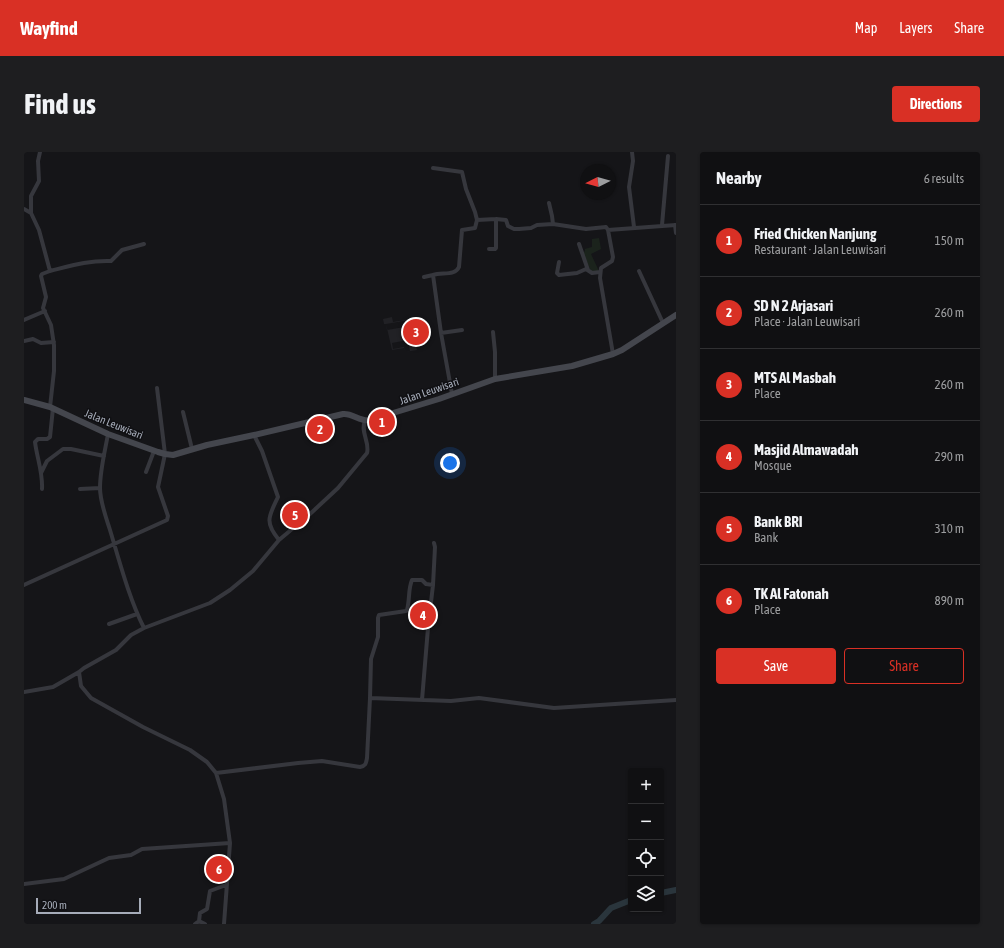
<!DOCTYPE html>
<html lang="en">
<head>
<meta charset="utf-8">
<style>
	:root { --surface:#101012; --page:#1e1e20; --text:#f1f3f6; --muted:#9c9d9f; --line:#303032; --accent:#d93025 }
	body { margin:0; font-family:"Asap Condensed",sans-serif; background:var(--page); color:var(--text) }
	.controls { position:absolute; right:12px; bottom:12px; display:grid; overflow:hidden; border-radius:4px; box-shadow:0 1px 3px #0004 }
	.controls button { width:36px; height:36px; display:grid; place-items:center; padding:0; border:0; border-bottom:1px solid var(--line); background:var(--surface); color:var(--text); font:20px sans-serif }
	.compass { position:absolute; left:556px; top:12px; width:36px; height:36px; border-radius:50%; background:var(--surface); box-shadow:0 1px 3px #0004; rotate:264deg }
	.scale { position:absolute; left:12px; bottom:10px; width:105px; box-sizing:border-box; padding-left:4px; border:2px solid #a6acb9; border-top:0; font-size:11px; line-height:14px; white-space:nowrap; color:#a6acb9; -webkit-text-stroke:3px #101013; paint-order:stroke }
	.you { position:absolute; left:426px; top:311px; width:14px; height:14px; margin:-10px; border:3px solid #fff; border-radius:50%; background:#1a73e8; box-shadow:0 0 0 6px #1a73e833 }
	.badge { display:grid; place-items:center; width:26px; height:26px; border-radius:50%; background:var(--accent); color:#fff; font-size:13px; font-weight:700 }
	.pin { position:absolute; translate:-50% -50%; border:2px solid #fff; box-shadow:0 1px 4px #0006 }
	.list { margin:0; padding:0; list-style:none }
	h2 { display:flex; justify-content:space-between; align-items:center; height:52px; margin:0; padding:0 16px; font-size:17px }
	h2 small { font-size:13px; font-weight:400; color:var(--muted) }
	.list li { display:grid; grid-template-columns:26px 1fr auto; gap:12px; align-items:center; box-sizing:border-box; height:72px; padding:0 16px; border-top:1px solid var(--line) }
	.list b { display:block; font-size:15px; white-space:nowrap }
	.list p { margin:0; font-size:13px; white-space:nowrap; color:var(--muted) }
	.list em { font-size:13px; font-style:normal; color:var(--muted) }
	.actions { display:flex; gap:8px; padding:12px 16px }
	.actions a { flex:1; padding:9px 0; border:1px solid var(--accent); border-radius:4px; text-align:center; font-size:14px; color:var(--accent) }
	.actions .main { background:var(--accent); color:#fff }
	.icon { flex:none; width:22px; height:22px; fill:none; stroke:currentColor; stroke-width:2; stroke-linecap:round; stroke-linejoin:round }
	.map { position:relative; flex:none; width:652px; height:772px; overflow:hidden; border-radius:4px }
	header { display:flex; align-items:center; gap:24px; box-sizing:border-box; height:56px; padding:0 20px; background:var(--accent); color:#fff }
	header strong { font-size:19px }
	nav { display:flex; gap:22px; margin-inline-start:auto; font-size:14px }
	.intro { display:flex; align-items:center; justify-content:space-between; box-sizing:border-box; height:96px; padding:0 24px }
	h1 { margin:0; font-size:28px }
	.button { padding:10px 18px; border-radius:4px; background:var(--accent); color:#fff; font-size:14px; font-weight:700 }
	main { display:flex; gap:24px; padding:0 24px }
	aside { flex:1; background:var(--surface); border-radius:4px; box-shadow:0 1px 3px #0004 }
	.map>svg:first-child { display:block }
</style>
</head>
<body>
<header>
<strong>Wayfind</strong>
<nav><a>Map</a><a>Layers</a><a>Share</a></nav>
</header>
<div class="intro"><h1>Find us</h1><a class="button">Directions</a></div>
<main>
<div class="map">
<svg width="652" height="772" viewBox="0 0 652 772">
	<rect width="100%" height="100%" fill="#151518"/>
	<path fill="#212125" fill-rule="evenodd" d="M368 165 369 170 386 167 393 198 381 200 380 196 368 198 362 172H360L359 167ZM385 168 386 174 363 178 362 172ZM384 188 386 199 381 200 380 195 369 197 368 191Z"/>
	<path fill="#1b231c" d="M575 86 577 97 567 102 574 117V119H567L559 101 561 99V97L568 95V87Z"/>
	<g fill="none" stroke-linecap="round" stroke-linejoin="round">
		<path stroke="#2a353c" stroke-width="6" d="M637 741 652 738
			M570 772 575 769 587 756 607 748"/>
		<path stroke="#36373d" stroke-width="4" d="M16 0 14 9 15 29 7 44V61L15 78 26 119 18 122 17 124 22 145 19 156 27 173 30 193V219L26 255
			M608 0 609 9 605 35 610 75
			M409 16 438 20 442 37 451 60 453 68
			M525 51 528 64 529 72
			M0 57 7 61
			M472 67 482 68 484 74 490 77H495L507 76 513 73 529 72 562 77 582 75 584 78
			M638 73 644 4
			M651 73 652 81
			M555 92 564 118
			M535 110 533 121 535 123 553 121 562 117 568 121 576 120
			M26 119C46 114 66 108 87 109L98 98 120 92
			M615 119 639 171
			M400 125 409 123
			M0 168 21 159
			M469 180 471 200V227
			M417 181 438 178
			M0 189 9 187 17 191 30 190
			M589 202 576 126 577 116 588 109 589 105 584 78 652 73
			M428 242 417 181 409 123C418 120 431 124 435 115L438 78 451 76 453 68 472 67V96L471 97H465
			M159 260 168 297
			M84 282C81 299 76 318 76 336 76 350 82 365 86 378 96 411 105 446 120 476
			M230 283 238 299 254 345C245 364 240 370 255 388
			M122 320 130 299
			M17 321 23 309 39 297H47L80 304
			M18 337C19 321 13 306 11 290L14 287H23L26 285 29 256
			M56 337 76 336
			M0 433 143 368 144 364 134 335 141 302 133 236
			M409 433 402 432 398 428H388C384 437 386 447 383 458L382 459 355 463 354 466V485L347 507 346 546 427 549 455 546 530 556 652 548
			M383 458 407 454
			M85 472 113 462
			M0 540 29 535 55 520
			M398 548 404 476 409 433 411 395 410 391
			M192 621 274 611 298 609 336 615C342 614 342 611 343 606L346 546
			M0 732 40 727 85 706 107 703 118 697 206 691
			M175 769 181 772
			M171 772 175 769 176 761 183 757 186 739 202 733
			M200 772 206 691 200 647 192 621 183 610 166 598 119 575 67 546 57 534 55 520 60 516 92 498 107 483 120 476 186 451 206 438 229 419 255 388 286 362 314 336 343 301C346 290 336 280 341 269"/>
		<path stroke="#44464d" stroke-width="6" d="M0 248 26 255 84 282 134 300 141 302 149 303 183 293 230 283 319 262C329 261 336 270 346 268L415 247 471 227 548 214 589 202 598 198 652 163"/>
	</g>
	<g text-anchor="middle" stroke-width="3" stroke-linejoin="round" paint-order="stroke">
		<g font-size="11" fill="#a6acb9" stroke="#101013">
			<text transform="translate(405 239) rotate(-19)" y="4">Jalan Leuwisari</text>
			<text transform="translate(90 272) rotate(22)" y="4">Jalan Leuwisari</text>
		</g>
	</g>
</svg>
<div class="controls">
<button>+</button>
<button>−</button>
<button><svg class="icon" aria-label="locate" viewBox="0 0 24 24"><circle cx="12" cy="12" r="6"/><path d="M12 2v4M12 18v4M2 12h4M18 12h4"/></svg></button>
<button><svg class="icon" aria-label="layers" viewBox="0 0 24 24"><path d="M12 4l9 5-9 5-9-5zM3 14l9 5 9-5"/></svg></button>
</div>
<svg class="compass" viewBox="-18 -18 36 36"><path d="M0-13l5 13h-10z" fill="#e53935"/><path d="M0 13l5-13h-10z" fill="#9c9d9f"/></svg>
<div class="scale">200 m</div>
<div class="you"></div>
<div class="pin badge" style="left:358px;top:270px">1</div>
<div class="pin badge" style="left:296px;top:277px">2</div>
<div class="pin badge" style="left:392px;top:180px">3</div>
<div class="pin badge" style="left:399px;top:463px">4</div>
<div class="pin badge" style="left:271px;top:363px">5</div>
<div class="pin badge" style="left:195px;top:717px">6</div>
</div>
<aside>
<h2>Nearby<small>6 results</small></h2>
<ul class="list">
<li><span class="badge">1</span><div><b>Fried Chicken Nanjung</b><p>Restaurant · Jalan Leuwisari</p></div><em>150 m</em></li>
<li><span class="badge">2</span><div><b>SD N 2 Arjasari</b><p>Place · Jalan Leuwisari</p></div><em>260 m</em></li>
<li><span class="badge">3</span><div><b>MTS Al Masbah</b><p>Place</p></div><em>260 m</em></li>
<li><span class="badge">4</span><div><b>Masjid Almawadah</b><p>Mosque</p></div><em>290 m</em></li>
<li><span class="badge">5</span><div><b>Bank BRI</b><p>Bank</p></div><em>310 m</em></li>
<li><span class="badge">6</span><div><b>TK Al Fatonah</b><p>Place</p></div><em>890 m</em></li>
</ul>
<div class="actions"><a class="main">Save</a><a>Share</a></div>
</aside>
</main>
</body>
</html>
